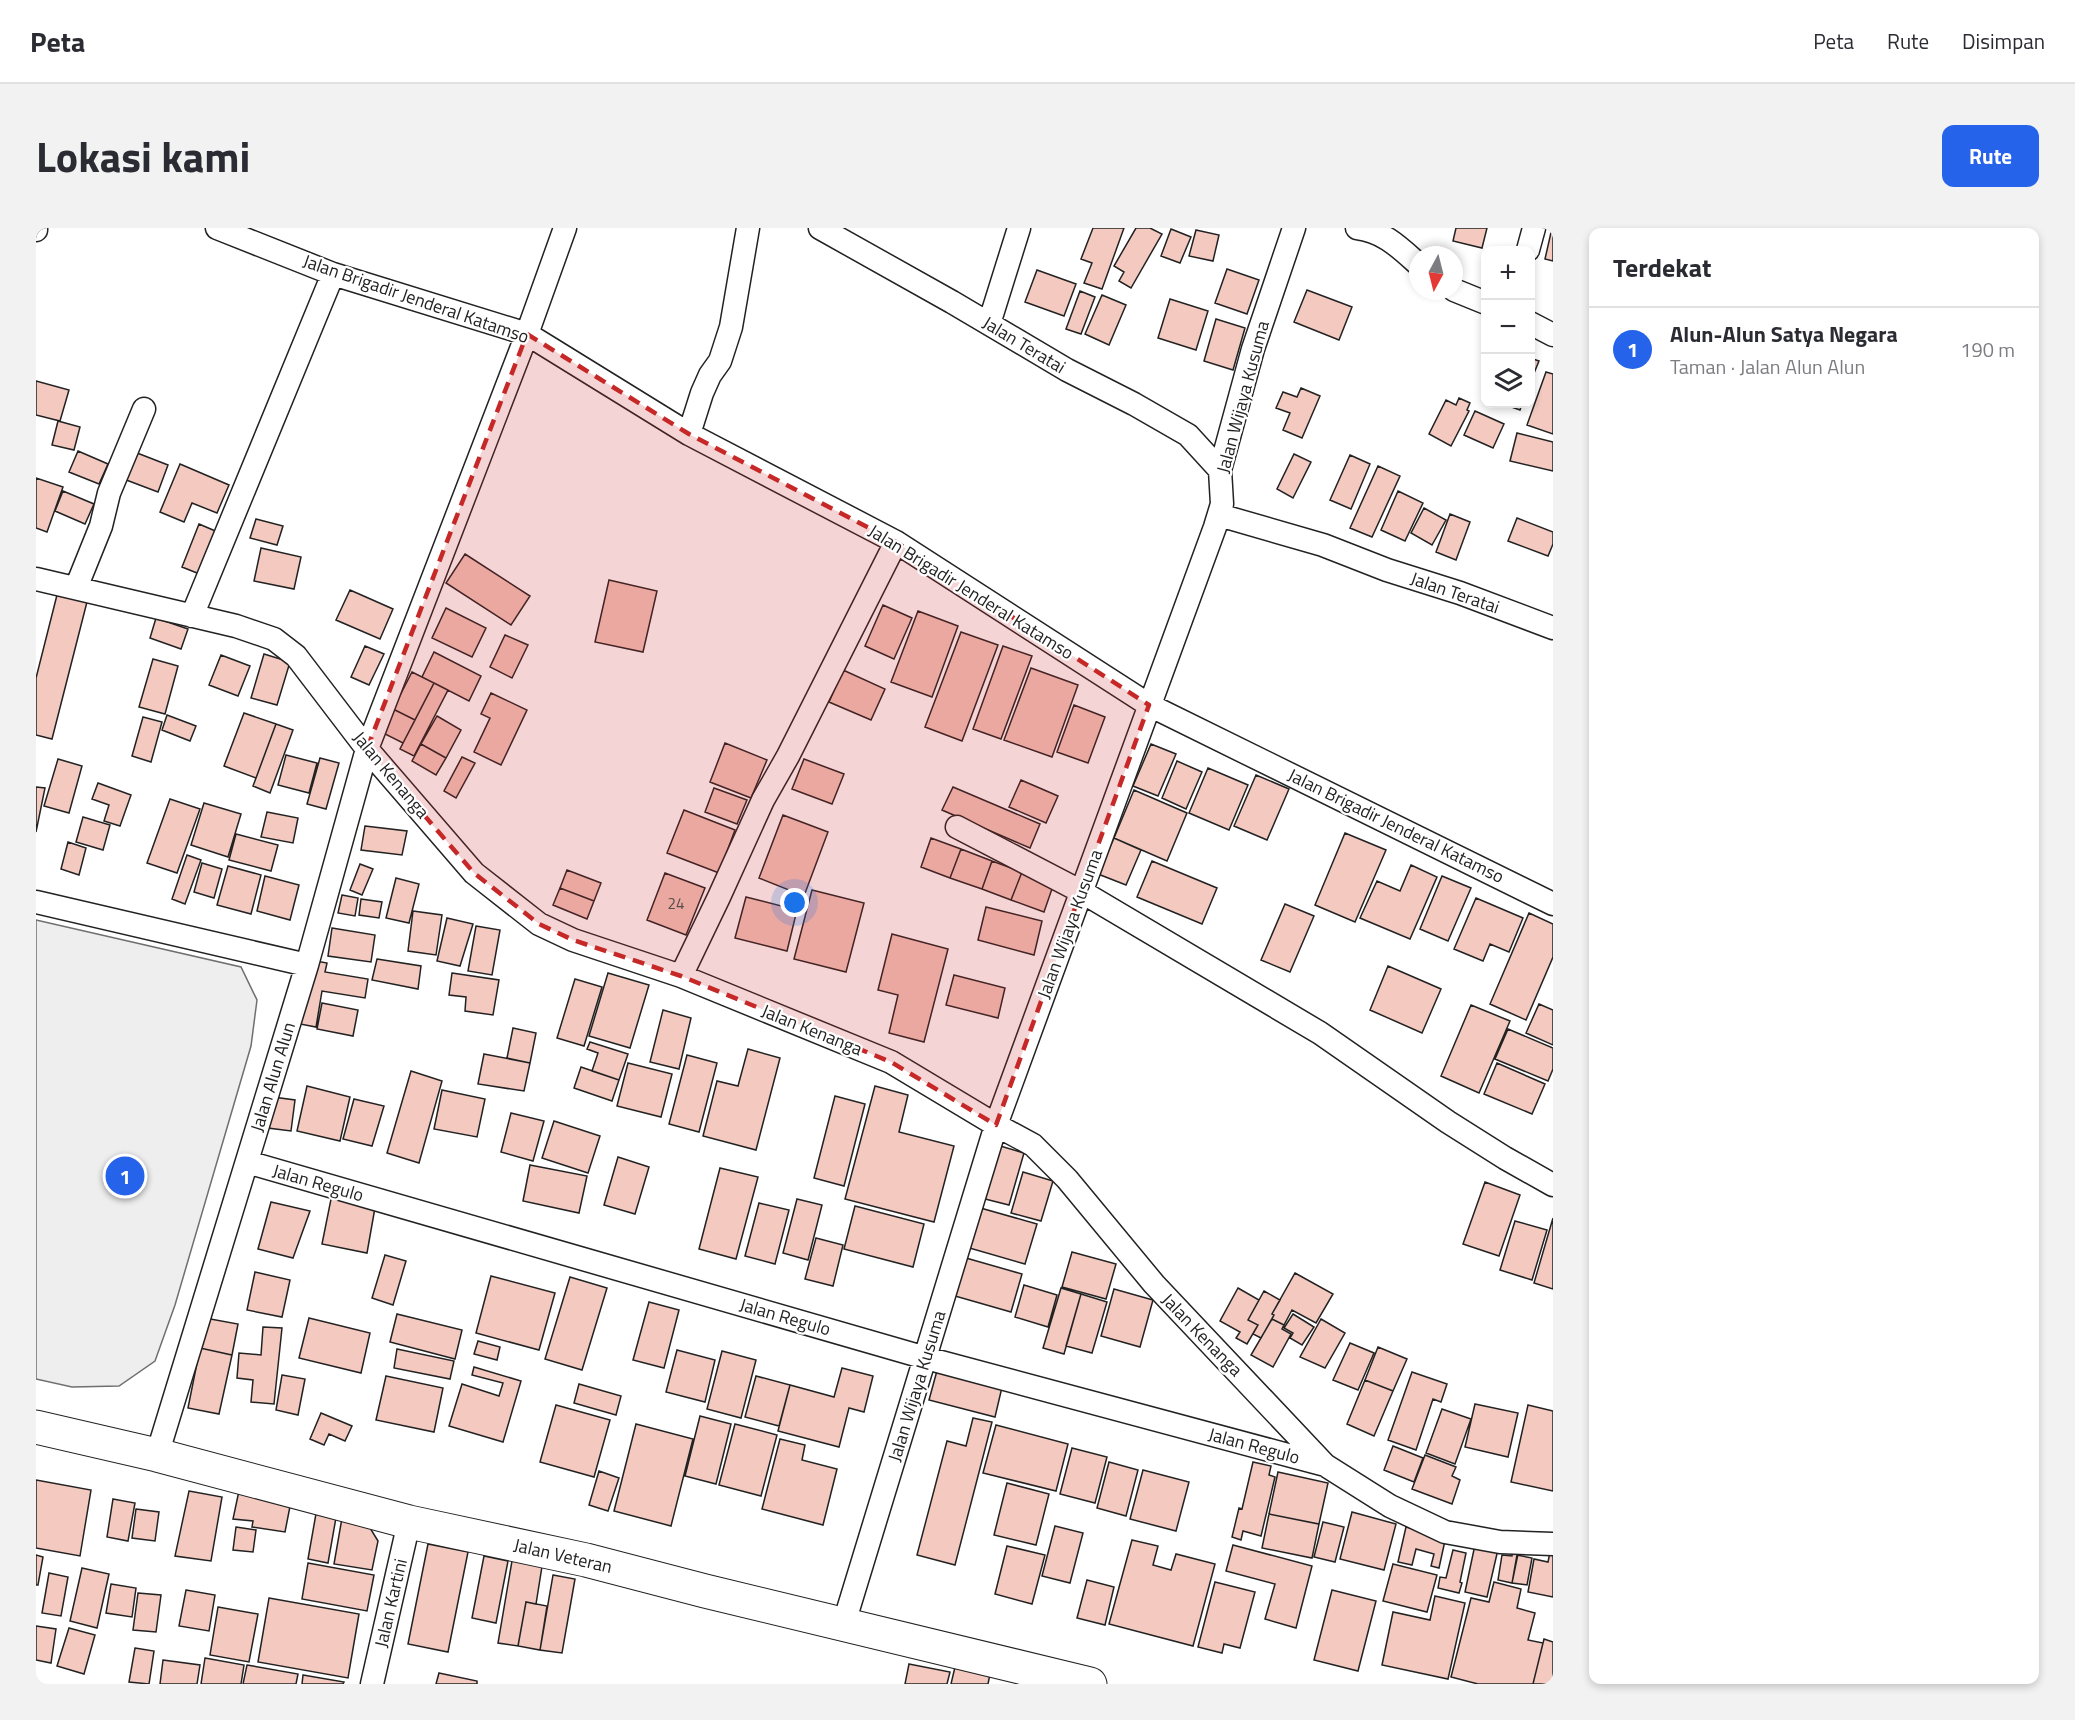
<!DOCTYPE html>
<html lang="id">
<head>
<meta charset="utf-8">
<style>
	:root { --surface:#fff; --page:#f2f2f3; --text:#2b2b33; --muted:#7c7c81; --line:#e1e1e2; --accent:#2563eb }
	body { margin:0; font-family:"Titillium Web",sans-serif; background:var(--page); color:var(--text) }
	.controls { position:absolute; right:18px; top:18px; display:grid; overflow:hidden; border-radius:12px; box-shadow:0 3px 9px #0003 }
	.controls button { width:54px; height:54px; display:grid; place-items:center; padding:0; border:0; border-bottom:2px solid var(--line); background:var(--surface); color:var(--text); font:30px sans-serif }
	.compass { position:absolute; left:1373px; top:18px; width:54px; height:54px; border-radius:50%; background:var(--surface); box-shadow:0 3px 9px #0003; rotate:187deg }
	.you { position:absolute; left:759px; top:675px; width:21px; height:21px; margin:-15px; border:4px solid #fff; border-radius:50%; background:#1a73e8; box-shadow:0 0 0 9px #1a73e833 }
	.badge { display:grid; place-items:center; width:39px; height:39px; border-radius:50%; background:var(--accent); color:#fff; font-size:20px; font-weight:700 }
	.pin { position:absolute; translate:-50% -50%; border:3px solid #fff; box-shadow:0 2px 6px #0006 }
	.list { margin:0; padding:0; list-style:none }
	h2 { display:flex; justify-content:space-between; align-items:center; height:78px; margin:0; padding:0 24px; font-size:26px }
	h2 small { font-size:20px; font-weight:400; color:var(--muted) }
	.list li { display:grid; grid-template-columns:39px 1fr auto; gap:18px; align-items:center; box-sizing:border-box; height:84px; padding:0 24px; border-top:2px solid var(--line) }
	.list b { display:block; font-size:22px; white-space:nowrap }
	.list p { margin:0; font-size:20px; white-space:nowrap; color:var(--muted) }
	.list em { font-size:20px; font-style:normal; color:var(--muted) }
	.icon { flex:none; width:33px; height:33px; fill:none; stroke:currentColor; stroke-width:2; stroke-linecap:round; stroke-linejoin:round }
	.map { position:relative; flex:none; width:1517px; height:1456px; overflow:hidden; border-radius:12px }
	header { display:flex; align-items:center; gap:36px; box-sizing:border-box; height:84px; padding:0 30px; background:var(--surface); border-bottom:2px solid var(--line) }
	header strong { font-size:28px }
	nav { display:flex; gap:33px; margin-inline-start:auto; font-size:21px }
	.intro { display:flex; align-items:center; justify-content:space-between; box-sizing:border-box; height:144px; padding:0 36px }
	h1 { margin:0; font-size:42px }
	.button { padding:15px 27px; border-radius:12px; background:var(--accent); color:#fff; font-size:21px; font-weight:700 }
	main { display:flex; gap:36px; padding:0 36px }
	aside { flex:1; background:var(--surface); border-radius:12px; box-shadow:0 3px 9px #0003 }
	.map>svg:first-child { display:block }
</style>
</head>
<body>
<header>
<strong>Peta</strong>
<nav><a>Peta</a><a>Rute</a><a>Disimpan</a></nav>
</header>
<div class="intro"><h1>Lokasi kami</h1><a class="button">Rute</a></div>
<main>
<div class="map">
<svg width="1517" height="1456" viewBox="0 0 1517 1456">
	<rect width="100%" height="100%" fill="#fff"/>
	<path fill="#eee" stroke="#6f6f6f" stroke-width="1.5" d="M0 692 205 739 221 772 215 818 139 1077 119 1133 83 1158 36 1159 0 1151Z"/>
	<path fill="#f3c9c0" stroke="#222" stroke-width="1.5" d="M1057 0H1088L1066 61 1048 55 1056 35 1045 31Z
		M1100 0H1114L1126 6 1095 60 1083 53 1088 44 1078 38Z
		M1420 0H1451L1446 20 1417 13Z
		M1516 0H1517V33L1509 31Z
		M1135 1 1155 9 1144 35 1125 28Z
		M1160 2 1183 7 1177 33 1153 28Z
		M1191 41 1223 52 1211 86 1179 75Z
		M1001 42 1040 56 1028 88 989 74Z
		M1271 62 1316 79 1303 112 1258 94Z
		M1044 63 1059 69 1045 106 1030 101Z
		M1066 67 1090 77 1073 117 1049 106Z
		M1134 71 1172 83 1160 122 1122 110Z
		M1180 91 1209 100 1197 142 1168 133Z
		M1494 130 1503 133 1494 155Z
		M1510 144 1517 146V206L1491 197Z
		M0 153 33 162 24 193 0 187Z
		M1265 160 1284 168 1266 210 1247 202 1254 185 1240 180 1247 164 1261 169Z
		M1423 170 1434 175 1431 182 1433 183 1415 218 1393 206 1410 172 1420 177Z
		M1467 176H1486L1484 182Z
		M1439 183 1468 196 1457 220 1428 207Z
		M22 193 44 199 38 222 16 217Z
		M1481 205 1517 214V243L1474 233Z
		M42 223 72 236 63 256 33 244Z
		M96 223 132 237 122 264 85 250Z
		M1258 226 1275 234 1257 270 1241 261Z
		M1314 227 1334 236 1315 281 1294 272Z
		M144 236 193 257 181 285 156 275 148 294 124 284Z
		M1342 238 1364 248 1336 309 1314 300Z
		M0 250 27 259 11 304 0 300Z
		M27 263 58 276 49 296 19 283Z
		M1362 263 1387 275 1369 313 1345 302Z
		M1388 280 1410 292 1396 317 1375 305Z
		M1414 286 1434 294 1420 332 1400 324Z
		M1481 290 1517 304V316L1512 328 1472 313Z
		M220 291 247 298 241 317 214 310Z
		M163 296 184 305 166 347 146 339Z
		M225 320 265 329 258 361 218 353Z
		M429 326 494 368 475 397 410 355Z
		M573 352 621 363 607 424 559 414Z
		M314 362 357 381 344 411 300 392Z
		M22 363 52 370 16 511 0 507V450Z
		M847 377 876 390 858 431 829 418Z
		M410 380 450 400 436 429 396 410Z
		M882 383 922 398 896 469 855 454Z
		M120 390 152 401 145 421 114 410Z
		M925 404 962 417 926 513 889 499Z
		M469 407 492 417 476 450 454 439Z
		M329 418 348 426 333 457 315 449Z
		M967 418 996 428 965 511 937 501Z
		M398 424 445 448 433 473 386 449Z
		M228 426 254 434 241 477 215 470Z
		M185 427 214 438 202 468 173 457Z
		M117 431 142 438 129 486 103 479Z
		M995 440 1042 457 1016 529 968 512Z
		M807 442 849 461 835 492 793 474Z
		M376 444 398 455 379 492 357 481Z
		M398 455 412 462 378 528 364 521Z
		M455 465 491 482 465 537 438 524 454 490 445 486Z
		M1038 477 1069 489 1052 535 1021 524Z
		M357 481 379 492 367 515 345 504Z
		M208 485 240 496 220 550 188 538Z
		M131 487 160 498 154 513 126 502Z
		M401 488 425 502 410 530 385 516Z
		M107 489 126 494 115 534 96 528Z
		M240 496 257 502 234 565 217 558Z
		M689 515 731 532 715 570 674 554Z
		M385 516 410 530 400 547 376 533Z
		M1115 516 1140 526 1122 568 1097 558Z
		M250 527 281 535 273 565 242 557Z
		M426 529 439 535 420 570 408 563Z
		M284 530 303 535 290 581 271 576Z
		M22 531 46 538 33 585 8 578Z
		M768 531 808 546 796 576 756 561Z
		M1141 533 1166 544 1150 581 1126 570Z
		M1172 540 1212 557 1193 602 1153 585Z
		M1220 547 1253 561 1231 612 1198 598Z
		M985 552 1022 568 1010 595 973 579Z
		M62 555 95 567 84 598 68 593 73 577 56 571Z
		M0 559 9 560 0 604Z
		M917 559 1004 596 994 620 906 582Z
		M678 560 711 572 701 596 669 584Z
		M1098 562 1151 585 1131 633 1078 610Z
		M134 571 164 581 141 645 111 635Z
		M168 575 205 586 192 629 155 617Z
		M648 582 699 602 683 645 631 625Z
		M231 584 262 590 257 615 225 609Z
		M747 587 792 604 768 668 723 650Z
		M47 589 74 597 67 622 40 614Z
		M329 598 371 603 366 627 325 622Z
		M1309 605 1350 622 1319 694 1279 677Z
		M200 606 242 617 235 643 193 632Z
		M895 610 925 621 914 650 885 639Z
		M1078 610 1105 622 1090 657 1062 646Z
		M32 614 50 620 43 647 25 641Z
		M925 621 956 633 946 661 914 650Z
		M151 627 165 632 149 676 136 671Z
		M956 633 986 644 975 672 946 661Z
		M1116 633 1181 660 1166 696 1101 669Z
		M166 635 186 641 178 670 158 664Z
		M324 636 337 641 326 667 314 662Z
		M1375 637 1401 649 1374 711 1324 690 1341 653 1364 663Z
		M192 638 225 647 215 686 181 677Z
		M531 642 565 655 558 673 524 660Z
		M986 644 1018 655 1008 684 975 672Z
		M629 645 669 660 650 707 611 692Z
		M229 648 263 657 254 692 221 683Z
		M1406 648 1435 660 1412 713 1384 701Z
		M360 650 383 656 373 695 350 690Z
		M524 660 558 673 551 691 517 677Z
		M776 662 828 675 810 744 758 731Z
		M306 667 322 670 319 688 302 685Z
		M710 669 761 682 751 723 699 710Z
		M1440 670 1487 690 1473 724 1454 716 1447 733 1418 721Z
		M325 671 346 674 343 690 323 687Z
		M1249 676 1278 688 1254 744 1225 732Z
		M950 679 1006 693 998 727 942 712Z
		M377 683 406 687 400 727 372 723Z
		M1493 685 1517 696V729L1490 792 1454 776Z
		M411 690 437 696 424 738 401 733Z
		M440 698 464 702 456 747 432 743Z
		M296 700 339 707 335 734 292 728Z
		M856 706 912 721 888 814 853 805 862 767 842 762Z
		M341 731 385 738 382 761 336 752Z
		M275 732 291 735 289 744 332 751 329 770 286 763 280 799 264 796Z
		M1352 738 1405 761 1386 805 1334 782Z
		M416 745 463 752 457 787 429 783 430 769 413 767Z
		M572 745 613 757 594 820 553 808Z
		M918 747 969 760 962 790 910 777Z
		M539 751 566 759 548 818 521 810Z
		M286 775 322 782 317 808 281 801Z
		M1503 776 1517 782V817L1490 805Z
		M1435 777 1474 793 1443 865 1405 848Z
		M627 782 655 790 643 841 614 834Z
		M477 800 500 805 494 835 471 830Z
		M1472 801 1517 820V841L1512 853 1459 831Z
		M554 814 592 826 583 852 556 843 562 825 551 821Z
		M712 821 744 830 720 922 667 908 681 853 702 858Z
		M448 826 494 835 488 863 442 856Z
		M651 827 681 835 663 904 633 896Z
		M592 835 636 846 625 889 581 878Z
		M1461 835 1509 856 1496 886 1448 866Z
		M545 839 583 852 576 873 538 860Z
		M375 843 406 853 383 935 351 925Z
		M271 858 314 869 304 913 261 903Z
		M839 858 872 867 863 904 918 918 898 994 809 971Z
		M406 862 449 871 441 909 398 901Z
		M799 868 829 876 808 958 778 950Z
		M237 869 259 872 255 903 232 900Z
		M318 871 348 878 336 918 307 911Z
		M475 885 508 893 497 933 465 924Z
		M518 893 564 908 552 945 506 930Z
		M961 917 988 925 973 977 945 970Z
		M582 929 613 939 599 986 568 977Z
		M494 937 551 948 543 985 487 973Z
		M684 940 722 949 700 1031 663 1021Z
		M987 944 1017 953 1005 993 975 985Z
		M1449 954 1484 967 1463 1028 1427 1016Z
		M296 966 340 974 331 1025 286 1016Z
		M761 971 786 977 772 1032 747 1025Z
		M235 974 274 983 257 1030 222 1021Z
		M723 975 753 982 739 1036 709 1028Z
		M819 978 888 996 877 1039 808 1021Z
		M941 979 1001 996 989 1036 930 1019Z
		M1517 990V1061L1498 1055Z
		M1479 993 1511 1002 1496 1052 1464 1042Z
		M780 1010 807 1017 797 1058 769 1051Z
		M1036 1024 1080 1036 1070 1071 1026 1059Z
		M349 1027 370 1033 357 1077 336 1070Z
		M930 1030 986 1046 975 1084 919 1068Z
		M219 1044 254 1052 246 1089 211 1082Z
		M1259 1045 1297 1066 1280 1095 1256 1082 1248 1097 1236 1091 1238 1087 1236 1086Z
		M455 1048 519 1065 503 1122 440 1105Z
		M534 1049 571 1060 546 1142 509 1131Z
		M988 1057 1021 1067 1012 1099 979 1089Z
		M1025 1060 1045 1066 1028 1126 1007 1120Z
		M1202 1060 1223 1072 1212 1092 1222 1097 1211 1116 1200 1110 1204 1104 1184 1093Z
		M1078 1061 1117 1072 1104 1119 1065 1108Z
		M1228 1063 1244 1072 1236 1086 1238 1087 1225 1110 1217 1106 1222 1097 1212 1092Z
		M1045 1066 1071 1074 1056 1125 1030 1118Z
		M613 1074 643 1082 628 1140 597 1132Z
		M361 1086 426 1102 419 1131 354 1114Z
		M1257 1086 1278 1099 1266 1117 1254 1110 1257 1105 1248 1100Z
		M169 1090 202 1096 196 1127 164 1120Z
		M273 1090 334 1105 325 1145 263 1130Z
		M1236 1091 1248 1097 1246 1101 1255 1106 1237 1139 1215 1127Z
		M1285 1091 1309 1105 1289 1140 1264 1129Z
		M227 1099 246 1100 238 1176 215 1174 217 1152 201 1150 203 1125 225 1127Z
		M442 1113 464 1119 461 1132 438 1126Z
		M1314 1115 1338 1125 1322 1162 1297 1152Z
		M1342 1119 1371 1131 1357 1163 1329 1152Z
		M164 1120 196 1127 183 1186 152 1180Z
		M361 1121 418 1133 414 1151 358 1140Z
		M641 1122 679 1132 669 1174 630 1164Z
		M686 1123 720 1132 705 1190 671 1181Z
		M438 1139 485 1153 467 1214 413 1198 426 1156 463 1168 467 1155 436 1147Z
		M902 1139 967 1155 959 1189 893 1172Z
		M806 1140 837 1148 828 1184 813 1180 803 1219 742 1203 754 1157 798 1169Z
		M1376 1144 1411 1156 1405 1174 1397 1171 1380 1222 1352 1212Z
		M246 1147 269 1151 262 1187 240 1182Z
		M350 1148 407 1160 398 1204 340 1192Z
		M720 1148 754 1157 743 1198 709 1189Z
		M1329 1152 1357 1163 1338 1208 1311 1196Z
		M543 1156 585 1168 580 1187 538 1175Z
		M1439 1176 1482 1185 1472 1229 1429 1219Z
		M520 1177 574 1192 558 1249 504 1234Z
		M1492 1177 1517 1183V1263L1475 1254Z
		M1406 1181 1435 1191 1419 1236 1390 1225Z
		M285 1185 316 1198 309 1213 293 1206 288 1217 274 1211Z
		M664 1188 695 1196 680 1256 649 1248Z
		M937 1190 956 1194 919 1337 881 1327 911 1213 930 1218Z
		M600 1196 657 1211 635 1298 578 1283Z
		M699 1196 741 1207 725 1268 683 1257Z
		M960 1197 1032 1216 1020 1263 947 1245Z
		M744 1211 769 1217 766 1232 801 1241 787 1297 726 1281Z
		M1357 1218 1387 1230 1378 1254 1348 1242Z
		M1036 1220 1071 1229 1059 1275 1024 1266Z
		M1389 1227 1420 1239 1416 1248 1424 1252 1416 1276 1376 1261Z
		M1073 1234 1102 1242 1090 1288 1061 1280Z
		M1217 1234 1235 1238 1233 1247 1239 1249 1225 1308 1207 1303 1205 1312 1196 1309 1203 1280 1206 1281Z
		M1107 1242 1153 1254 1140 1303 1094 1291Z
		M563 1243 583 1250 572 1283 553 1277Z
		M1242 1244 1292 1255 1283 1296 1233 1286Z
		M0 1252 55 1262 44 1328 0 1320Z
		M971 1255 1013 1266 1000 1317 958 1307Z
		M204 1258 256 1268 249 1304 216 1299 217 1293 197 1291Z
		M153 1263 186 1269 175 1333 139 1328Z
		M77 1271 99 1275 92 1313 71 1309Z
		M281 1280 301 1284 292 1335 272 1331Z
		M100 1281 123 1284 119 1313 96 1310Z
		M1316 1284 1360 1296 1348 1342 1304 1331Z
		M1233 1286 1283 1296 1276 1330 1226 1320Z
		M306 1290 331 1295 342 1313 336 1342 298 1336Z
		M1287 1294 1308 1299 1299 1334 1278 1329Z
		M1019 1298 1047 1305 1034 1355 1006 1348Z
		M200 1299 220 1302 217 1324 197 1322Z
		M1370 1299 1410 1308 1403 1340 1395 1338 1398 1326 1380 1321 1376 1337 1362 1334Z
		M1096 1312 1122 1318 1117 1337 1135 1342 1140 1326 1179 1336 1157 1418 1073 1396Z
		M1440 1312 1463 1317 1451 1369 1429 1364Z
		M392 1316 432 1324 412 1424 372 1416Z
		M1197 1317 1276 1338 1260 1400 1229 1391 1239 1356 1190 1343Z
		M971 1318 1009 1327 996 1376 959 1366Z
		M1477 1320 1483 1321 1476 1355 1462 1352 1466 1327 1476 1328Z
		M1417 1322 1430 1325 1424 1354 1426 1355 1423 1365 1402 1360 1404 1349 1410 1350Z
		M1514 1324 1517 1325V1369L1492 1364 1498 1331 1512 1334Z
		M0 1327 7 1329 2 1357H0Z
		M477 1327 507 1332 500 1376 490 1374 482 1418 462 1415Z
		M1481 1327 1496 1330 1491 1357 1476 1355Z
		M448 1328 472 1333 460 1395 436 1390Z
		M272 1335 338 1347 331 1383 266 1371Z
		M1357 1336 1401 1347 1391 1384 1347 1373Z
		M46 1340 73 1346 61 1400 34 1393Z
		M13 1345 32 1349 25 1388 6 1385Z
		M517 1347 539 1351 526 1425 504 1422Z
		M1051 1352 1078 1359 1069 1397 1041 1390Z
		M1179 1354 1219 1364 1204 1420 1188 1416 1186 1425 1162 1419Z
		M1458 1354 1485 1361 1481 1380 1499 1385 1492 1412 1507 1415 1497 1456H1442L1415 1449 1435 1370 1453 1374Z
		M75 1356 100 1360 96 1389 70 1385Z
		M150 1362 179 1367 173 1403 143 1398Z
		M1296 1362 1340 1373 1322 1443 1278 1432Z
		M102 1365 125 1367 120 1404 97 1402Z
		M1399 1368 1429 1375 1412 1451 1346 1437 1357 1384 1394 1392Z
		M233 1370 323 1386 312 1450 222 1434Z
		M490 1374 511 1378 504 1422 482 1418Z
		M182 1379 222 1386 213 1434 174 1427Z
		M0 1398 20 1401 15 1435 0 1432Z
		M33 1400 59 1407 48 1446 21 1438Z
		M1508 1411 1517 1414V1451L1516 1456H1497Z
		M99 1420 118 1423 113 1456 93 1454Z
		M169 1430 208 1437 205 1456H165Z
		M127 1432 164 1437 161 1456H124Z
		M873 1436 914 1444 911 1456H869Z
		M211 1437 262 1446 260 1456H207Z
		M919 1439 954 1446 952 1456H915Z
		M403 1445 441 1453V1456H400Z
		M267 1447 308 1454 307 1456H266Z"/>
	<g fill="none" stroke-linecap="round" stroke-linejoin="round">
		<g stroke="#222" stroke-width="25">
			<path id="street" d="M181 0 297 46 491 106 653 206 860 314 1113 477 1517 676
				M784 0 916 74 1031 142 1098 176 1152 207 1184 242
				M1321 0C1347 3 1363 19 1382 36
				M0 2V0
				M1492 22 1498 0
				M1418 62 1450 75
				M1494 95 1517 107
				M953 96 983 0
				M653 206 666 165 674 147 684 133 695 99 712 0
				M1183 287 1287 317 1351 342 1424 365 1517 400
				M0 351 200 398 238 411 260 428 331 521 438 645 503 696 537 712 645 748 855 834 960 897 997 917 1031 951 1118 1056 1289 1237 1354 1278 1409 1304 1464 1314 1517 1316
				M40 360 65 298 73 265 108 181
				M156 388 297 46
				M921 599 1046 664 1284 805 1412 894 1469 930 1517 957
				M0 674 271 737
				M645 748 683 669 727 572 752 528 860 314
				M211 934 890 1130 1289 1237
				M121 1227 271 737 331 521 491 106 529 0
				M808 1395 960 897 1179 299 1186 276 1184 242 1217 121 1258 0
				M336 1456 373 1294"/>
		</g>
		<g stroke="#222" stroke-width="35">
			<path id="secondary" d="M0 1199 121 1227 373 1294 550 1332 669 1363 1054 1456"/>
		</g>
		<use href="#street" stroke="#fff" stroke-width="22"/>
		<use href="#secondary" stroke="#fff" stroke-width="33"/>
	</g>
	<path fill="#c62828" fill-opacity="0.2" stroke="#c62828" stroke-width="4.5" stroke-dasharray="12 8" stroke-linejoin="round" d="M491 106 653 206 860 314 1113 477 960 897 855 834 645 748 537 712 503 696 438 645 331 521Z"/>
	<g text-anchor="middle" stroke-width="4.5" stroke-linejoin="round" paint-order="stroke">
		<g font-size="15" fill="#564c4a">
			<text x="640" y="681">24</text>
		</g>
		<g font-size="18" fill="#222" stroke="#fff">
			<text transform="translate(380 71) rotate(19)" y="6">Jalan Brigadir Jenderal Katamso</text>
			<text transform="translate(988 117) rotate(31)" y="6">Jalan Teratai</text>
			<text transform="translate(1207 169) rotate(-75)" y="6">Jalan Wijaya Kusuma</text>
			<text transform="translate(935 364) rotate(32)" y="6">Jalan Brigadir Jenderal Katamso</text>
			<text transform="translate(1419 365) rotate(19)" y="6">Jalan Teratai</text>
			<text transform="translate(355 547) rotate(50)" y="6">Jalan Kenanga</text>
			<text transform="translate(1360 598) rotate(26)" y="6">Jalan Brigadir Jenderal Katamso</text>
			<text transform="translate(1034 696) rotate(-70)" y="6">Jalan Wijaya Kusuma</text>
			<text transform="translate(776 802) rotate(22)" y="6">Jalan Kenanga</text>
			<text transform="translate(237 849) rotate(-73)" y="6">Jalan Alun Alun</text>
			<text transform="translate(282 955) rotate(16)" y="6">Jalan Regulo</text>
			<text transform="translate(749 1089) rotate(16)" y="6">Jalan Regulo</text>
			<text transform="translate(1166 1107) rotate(46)" y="6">Jalan Kenanga</text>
			<text transform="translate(881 1158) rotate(-73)" y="6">Jalan Wijaya Kusuma</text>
			<text transform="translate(1218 1218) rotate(15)" y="6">Jalan Regulo</text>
			<text transform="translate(527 1328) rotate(13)" y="6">Jalan Veteran</text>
			<text transform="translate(355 1375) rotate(-77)" y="6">Jalan Kartini</text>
		</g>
	</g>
</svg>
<div class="controls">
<button>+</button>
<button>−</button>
<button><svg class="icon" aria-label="layers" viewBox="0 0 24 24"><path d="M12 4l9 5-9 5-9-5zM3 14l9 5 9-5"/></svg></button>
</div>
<svg class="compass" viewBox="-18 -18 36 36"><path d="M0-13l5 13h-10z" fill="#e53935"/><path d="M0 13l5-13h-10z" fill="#7c7c81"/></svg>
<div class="you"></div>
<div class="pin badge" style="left:89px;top:948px">1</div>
</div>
<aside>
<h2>Terdekat<small></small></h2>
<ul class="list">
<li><span class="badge">1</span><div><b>Alun-Alun Satya Negara</b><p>Taman · Jalan Alun Alun</p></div><em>190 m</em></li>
</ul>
</aside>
</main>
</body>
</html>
